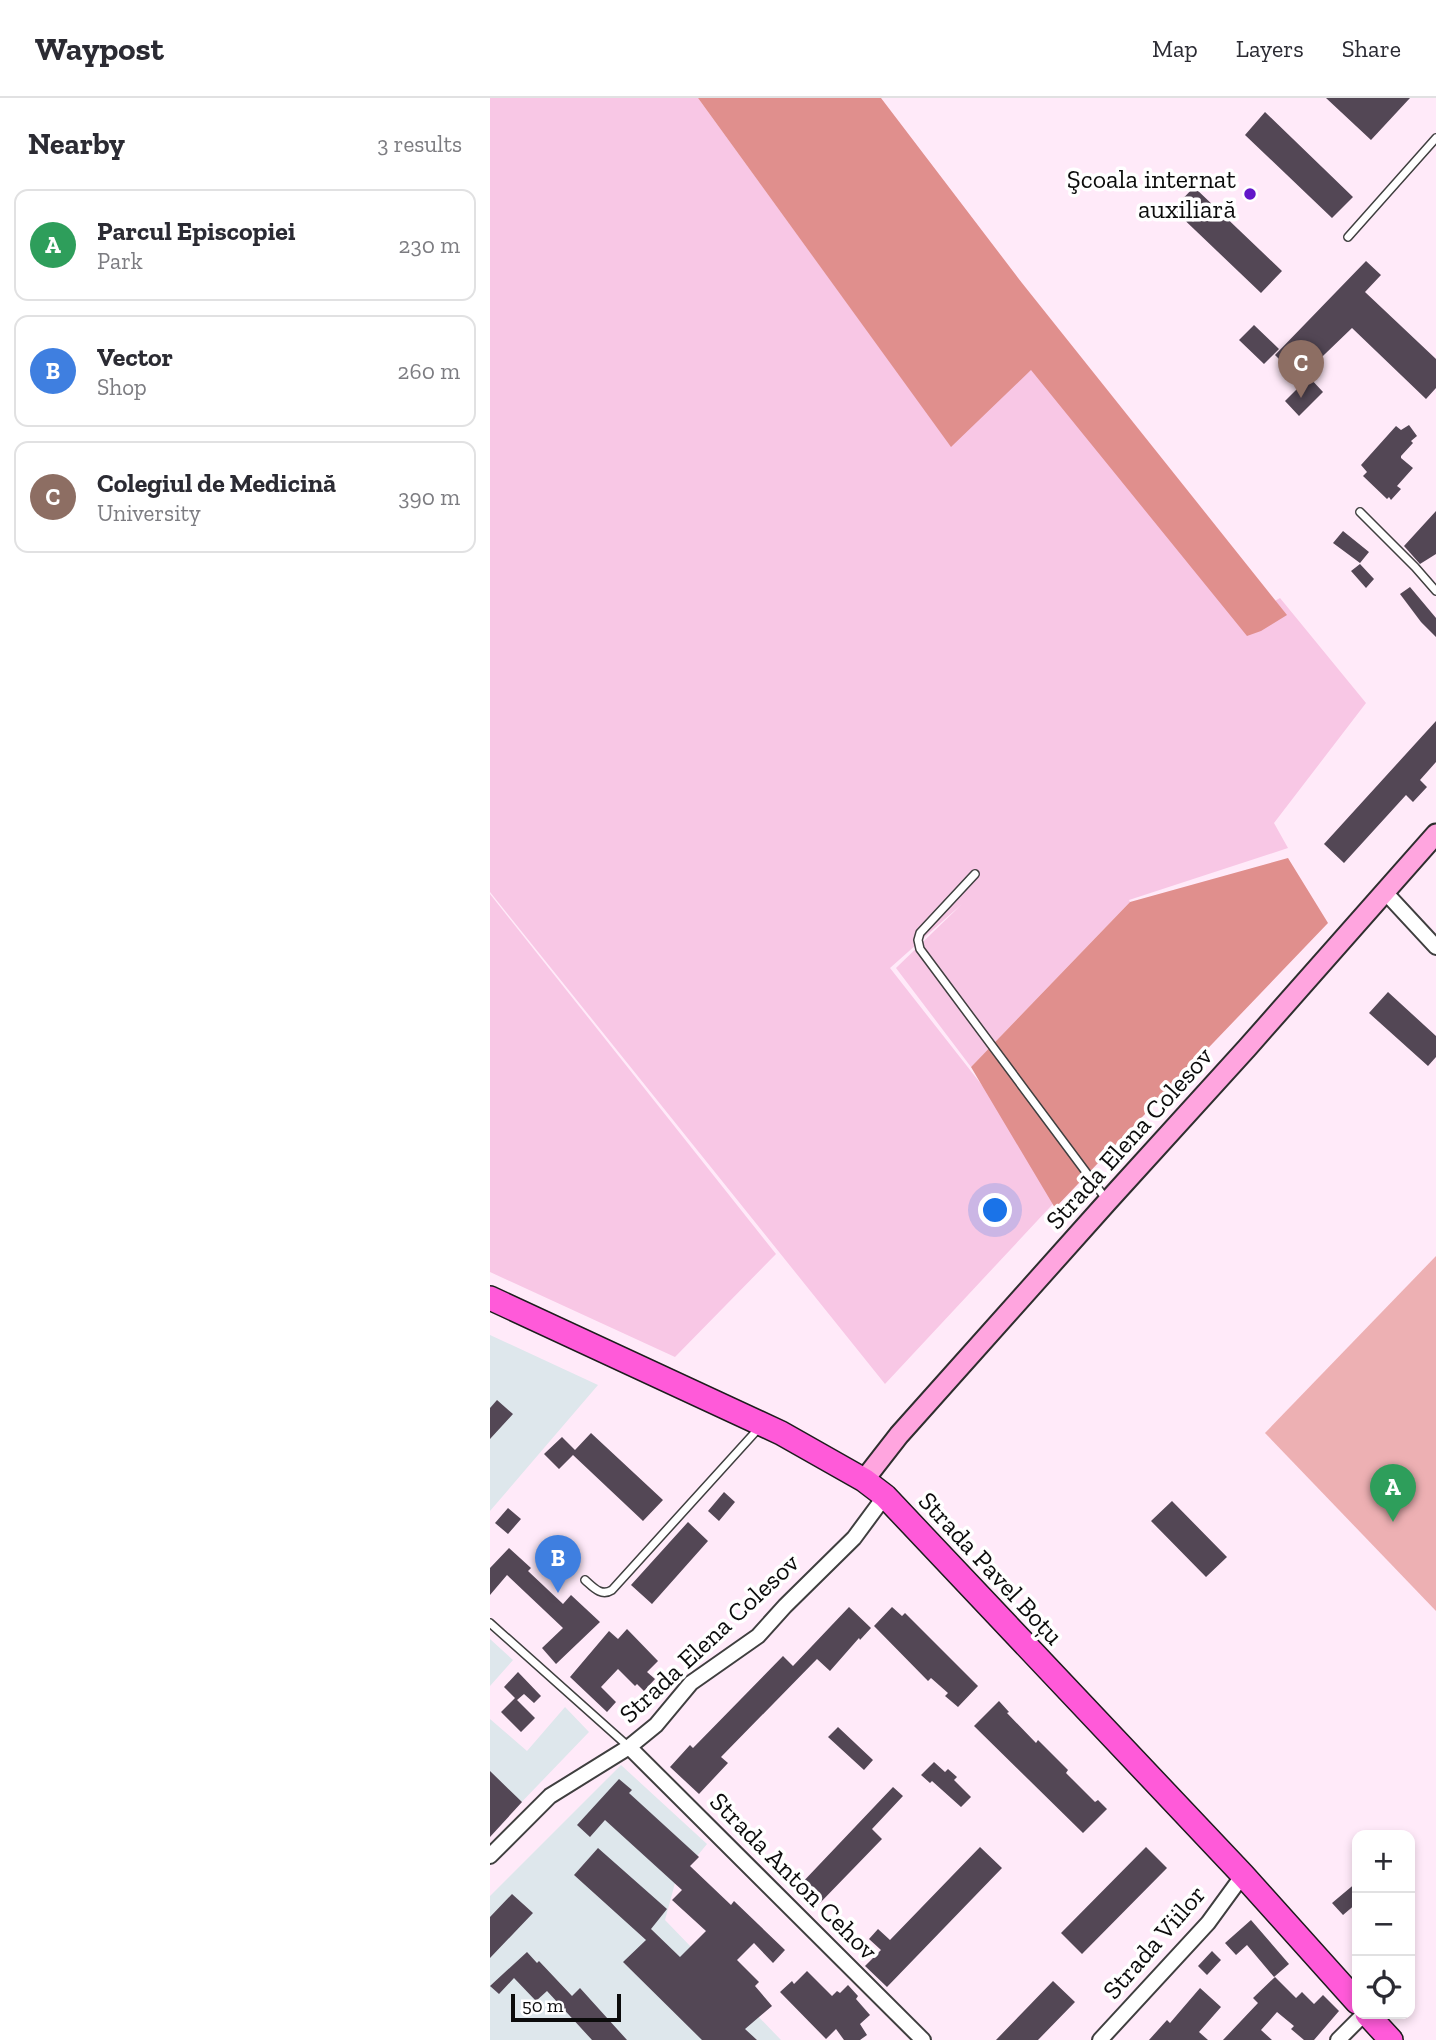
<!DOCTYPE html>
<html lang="en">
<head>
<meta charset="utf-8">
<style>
	:root { --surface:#fff; --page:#f2f2f3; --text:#2b2b33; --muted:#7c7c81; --line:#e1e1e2; --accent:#2563eb }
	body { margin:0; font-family:"Zilla Slab",serif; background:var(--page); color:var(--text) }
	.controls { position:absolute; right:21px; bottom:21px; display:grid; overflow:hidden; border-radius:14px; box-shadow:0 4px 10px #0003 }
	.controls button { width:63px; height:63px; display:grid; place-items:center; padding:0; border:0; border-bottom:2px solid var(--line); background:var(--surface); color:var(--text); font:35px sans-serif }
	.scale { position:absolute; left:21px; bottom:18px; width:110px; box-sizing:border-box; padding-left:7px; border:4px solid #0c0c0c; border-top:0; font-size:19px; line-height:24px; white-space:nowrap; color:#0c0c0c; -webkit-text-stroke:5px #fff; paint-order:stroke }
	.you { position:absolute; left:506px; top:1113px; width:24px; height:24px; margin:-18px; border:5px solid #fff; border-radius:50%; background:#1a73e8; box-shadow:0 0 0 10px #1a73e833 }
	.badge { display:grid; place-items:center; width:46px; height:46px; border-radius:50%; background:var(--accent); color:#fff; font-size:23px; font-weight:700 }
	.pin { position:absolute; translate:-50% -58px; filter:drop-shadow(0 2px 4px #0008) }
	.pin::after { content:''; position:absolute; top:37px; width:24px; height:21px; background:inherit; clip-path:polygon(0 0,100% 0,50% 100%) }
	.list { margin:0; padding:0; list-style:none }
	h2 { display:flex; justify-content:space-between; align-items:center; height:91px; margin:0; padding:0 28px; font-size:30px }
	h2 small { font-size:23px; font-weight:400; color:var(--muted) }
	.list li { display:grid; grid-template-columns:46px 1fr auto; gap:21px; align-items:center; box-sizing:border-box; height:112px; margin:0 14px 14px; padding:0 14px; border:2px solid var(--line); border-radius:14px }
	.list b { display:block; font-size:26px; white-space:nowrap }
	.list p { margin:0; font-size:23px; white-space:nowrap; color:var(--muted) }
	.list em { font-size:23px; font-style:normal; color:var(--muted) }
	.icon { flex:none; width:38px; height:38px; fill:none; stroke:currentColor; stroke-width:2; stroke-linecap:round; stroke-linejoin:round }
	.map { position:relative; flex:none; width:946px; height:1942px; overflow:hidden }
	header { display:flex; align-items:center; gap:42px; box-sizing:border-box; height:98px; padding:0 35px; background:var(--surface); border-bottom:2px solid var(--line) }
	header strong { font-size:33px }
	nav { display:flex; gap:38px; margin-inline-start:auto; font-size:24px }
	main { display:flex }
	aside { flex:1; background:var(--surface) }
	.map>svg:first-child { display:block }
</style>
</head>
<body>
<header>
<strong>Waypost</strong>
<nav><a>Map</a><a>Layers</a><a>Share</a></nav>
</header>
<main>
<aside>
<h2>Nearby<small>3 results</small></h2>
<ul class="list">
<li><span class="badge" style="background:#2e9e5b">A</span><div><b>Parcul Episcopiei</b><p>Park</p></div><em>230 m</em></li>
<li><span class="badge" style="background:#3f7fe0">B</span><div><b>Vector</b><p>Shop</p></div><em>260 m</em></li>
<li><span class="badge" style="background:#8d6e63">C</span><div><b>Colegiul de Medicină</b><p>University</p></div><em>390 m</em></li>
</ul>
</aside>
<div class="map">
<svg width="946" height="1942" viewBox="0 0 946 1942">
	<rect width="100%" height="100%" fill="#ffeaf9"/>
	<path fill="#dee7ec" d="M0 1237 108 1287 0 1413Z
		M0 1541 23 1562 0 1588Z
		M75 1609 99 1634 0 1737V1621L37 1653Z
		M131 1667 217 1746 185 1785 175 1822 291 1942H0V1798Z"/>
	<path fill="#f8c7e5" d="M0 0H208L461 348 528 253 748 524 790 500 876 605 784 725 798 750 639 802 640 804 481 969 406 870 472 806 400 870 575 1093 395 1286 0 794Z
		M0 796 286 1156 185 1259 0 1174Z"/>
	<path fill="#edb0b3" d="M946 1158V1513L775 1335Z"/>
	<path fill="#e08f8d" d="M208 0H391L532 185 797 517 771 533 757 538 541 272 461 349Z
		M798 760 838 825 565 1110 481 969 640 804Z"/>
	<path fill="#534755" d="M836 0H920L881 42Z
		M775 14 863 99 842 120 755 37Z
		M704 89 792 173 771 195 683 111Z
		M876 163 891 177 875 194 946 261V290L936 301 862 230 809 281 785 257Z
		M764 227 789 251 774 266 749 242Z
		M819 279 833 294 809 318 795 303Z
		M919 327 927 338 921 343 923 345 911 358V360L923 370 907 388 911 391 901 402 899 399 897 401 873 378 877 374 871 367 906 328 911 332Z
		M946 413V456L930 466 914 448Z
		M853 433 879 454 870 465 843 445Z
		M870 466 884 481 876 490 861 473Z
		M920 489 946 520V539L931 524 910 496Z
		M946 623V664L930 682 937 689 923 704 916 697 854 765 834 746Z
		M898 894 946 938V959L938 968 879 915Z
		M7 1302 23 1316 0 1341V1310Z
		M101 1335 173 1402 153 1423 83 1357 69 1371 54 1356 72 1339 85 1352Z
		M234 1394 245 1404 229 1423 218 1413Z
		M682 1403 737 1459 716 1479 661 1423Z
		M18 1410 31 1421 18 1436 5 1425Z
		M198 1424 218 1443 162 1506 141 1487Z
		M19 1450 41 1470 38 1473 73 1506 81 1497 110 1524 66 1566 52 1550 73 1530 17 1477 0 1497V1470Z
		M359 1509 381 1530 370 1542 369 1540 340 1573 327 1561 231 1659 238 1665 209 1696 180 1669 200 1647 203 1650 293 1558 303 1568Z
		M402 1509 412 1518 415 1515 488 1588 468 1609 455 1598 458 1595 441 1580 438 1583 384 1528Z
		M137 1531 168 1563 157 1574 165 1581 154 1593 147 1586 145 1588 128 1571 111 1589 126 1604 117 1614 80 1579 119 1533 128 1541Z
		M28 1574 51 1598 44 1605 34 1596 27 1602 45 1620 31 1634 11 1614 25 1600 14 1589Z
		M509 1603 519 1614 517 1615 546 1645 548 1642 578 1672 576 1675 605 1704 608 1702 617 1711 593 1735 484 1628Z
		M348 1629 383 1662 374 1672 338 1639Z
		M444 1664 455 1674 458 1671 467 1679 464 1682 481 1699 471 1709 442 1683 440 1685 431 1677Z
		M0 1673 32 1704 0 1739Z
		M129 1681 142 1692 139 1695 209 1759 200 1768 241 1807 244 1803 295 1852 283 1865 264 1845 247 1862 269 1884 265 1888 282 1908 255 1931 267 1942H212L133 1864 156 1842 84 1777 108 1750 177 1811 161 1831 190 1859 216 1833 182 1802 192 1792 115 1722 100 1739 87 1727Z
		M403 1689 413 1698 382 1731 392 1741 328 1807 309 1788Z
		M490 1749 512 1770 397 1889 375 1868 391 1852 379 1841 388 1831 400 1842Z
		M656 1749 677 1770 592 1856 571 1835Z
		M867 1784V1805L853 1817 842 1805Z
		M22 1796 43 1815 0 1860V1819Z
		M761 1822 799 1866 784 1879 757 1847 746 1857 735 1845Z
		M722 1853 731 1862 717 1877 708 1868Z
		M37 1854 47 1865 49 1863 82 1898 90 1890 137 1942H102L57 1893 46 1903 24 1880 9 1896 0 1888Z
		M317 1873 342 1898 347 1893 350 1895 358 1887 368 1898 366 1901 380 1917 370 1926 377 1937 370 1942H354L346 1931 336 1941 290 1894 302 1883 304 1886Z
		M785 1879 806 1900 812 1894 824 1906 833 1897 849 1913 824 1942H814L801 1931 804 1928 787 1914 771 1932 782 1942H733L768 1905 763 1900Z
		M563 1883 585 1904 548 1942H506Z
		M710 1890 731 1909 709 1934 718 1942H659L677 1922 680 1925Z"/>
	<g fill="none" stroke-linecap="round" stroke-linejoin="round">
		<g stroke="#3f3f3f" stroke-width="10">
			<path id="lane" d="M858 139 946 40
				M870 414 925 469 946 493
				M485 776 430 835 428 842 430 851 616 1101
				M95 1482C103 1489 111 1499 122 1492L269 1330
				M0 1525 139 1649"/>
		</g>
		<g stroke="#3f3f3f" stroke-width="18">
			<path id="street" d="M895 794 946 849
				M139 1649 433 1942
				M0 1758 60 1698 139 1649 166 1627 201 1585 268 1538 295 1508 364 1440 395 1398
				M610 1942 718 1825 753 1777
				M848 1942 874 1916"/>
		</g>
		<g stroke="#2e2e2e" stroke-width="23">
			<path id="secondary" d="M374 1382 409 1337 618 1103 757 950 946 736"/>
		</g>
		<g stroke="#1d1d1d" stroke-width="26">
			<path id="primary" d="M0 1200 291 1335 374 1382 395 1398 753 1777 867 1904
				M877 1916 901 1942"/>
		</g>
		<use href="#lane" stroke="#fff" stroke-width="7"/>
		<use href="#street" stroke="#fff" stroke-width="14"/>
		<use href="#secondary" stroke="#ffa5df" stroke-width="19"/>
		<use href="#primary" stroke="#ff5ad9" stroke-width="23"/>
	</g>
	<circle fill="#6216c9" stroke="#fff" stroke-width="2.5" cx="760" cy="96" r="7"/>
	<g text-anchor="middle" stroke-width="7" stroke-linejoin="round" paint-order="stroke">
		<g font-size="26" fill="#0c0c0c" stroke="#fff" text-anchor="end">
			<text x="746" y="90">Şcoala internat<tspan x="746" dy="30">auxiliară</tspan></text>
		</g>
		<g font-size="26" fill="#0c0c0c" stroke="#fff">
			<text transform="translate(639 1040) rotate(-48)" y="9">Strada Elena Colesov</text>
			<text transform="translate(501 1470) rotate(47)" y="9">Strada Pavel Boțu</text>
			<text transform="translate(219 1540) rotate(-43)" y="9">Strada Elena Colesov</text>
			<text transform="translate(304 1778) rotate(45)" y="9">Strada Anton Cehov</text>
			<text transform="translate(664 1844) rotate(-49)" y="9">Strada Viilor</text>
		</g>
	</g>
</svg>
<div class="controls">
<button>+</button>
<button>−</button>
<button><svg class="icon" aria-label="locate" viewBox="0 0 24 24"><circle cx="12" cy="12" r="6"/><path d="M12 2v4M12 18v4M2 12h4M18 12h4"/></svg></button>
</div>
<div class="scale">50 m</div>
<div class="you"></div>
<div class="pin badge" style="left:903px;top:1424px;background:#2e9e5b">A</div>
<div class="pin badge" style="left:68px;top:1495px;background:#3f7fe0">B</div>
<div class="pin badge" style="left:811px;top:300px;background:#8d6e63">C</div>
</div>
</main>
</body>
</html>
